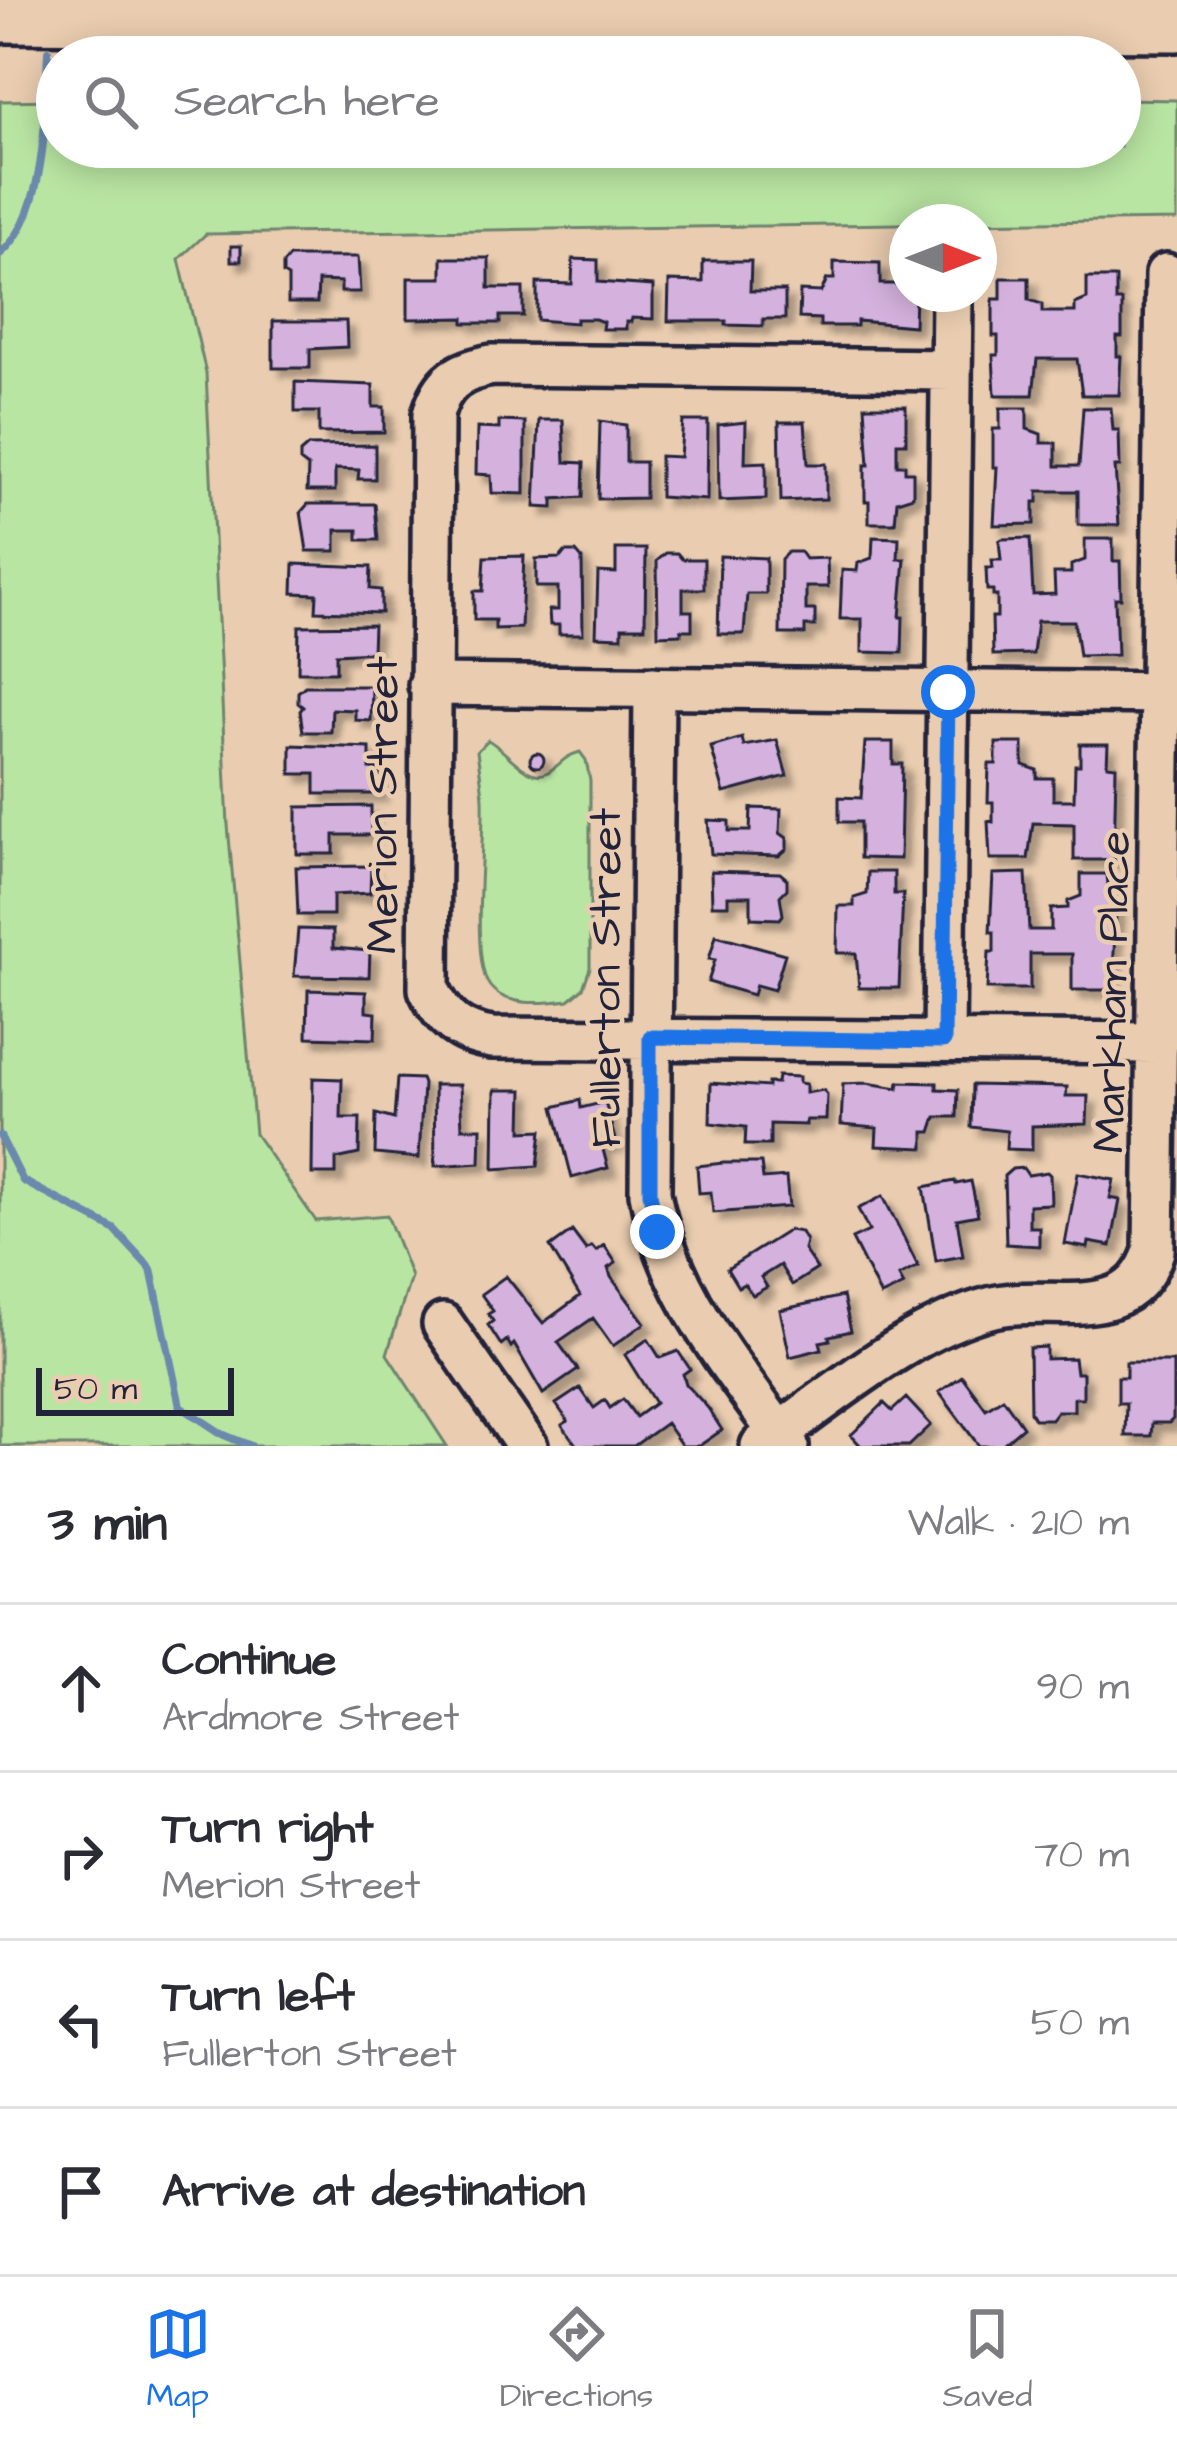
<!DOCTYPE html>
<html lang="en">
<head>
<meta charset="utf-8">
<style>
	:root { --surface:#fff; --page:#f7f7f7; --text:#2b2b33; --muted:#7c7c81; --line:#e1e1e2; --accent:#1a73e8 }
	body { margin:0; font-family:"Architects Daughter",sans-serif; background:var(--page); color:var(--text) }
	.compass { position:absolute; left:889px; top:204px; width:108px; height:108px; border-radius:50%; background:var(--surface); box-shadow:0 6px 30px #0003; rotate:90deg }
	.scale { position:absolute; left:36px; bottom:30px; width:198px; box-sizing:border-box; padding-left:12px; border:6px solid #22223b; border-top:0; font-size:33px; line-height:42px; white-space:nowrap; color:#22223b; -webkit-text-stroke:9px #eacdb0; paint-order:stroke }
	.stop { position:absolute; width:36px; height:36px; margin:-27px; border:9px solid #1a73e8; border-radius:50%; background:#fff }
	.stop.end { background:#1a73e8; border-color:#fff; box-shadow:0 3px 12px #0008 }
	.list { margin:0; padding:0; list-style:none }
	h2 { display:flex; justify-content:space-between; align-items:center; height:156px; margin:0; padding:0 48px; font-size:51px }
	h2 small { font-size:39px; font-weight:400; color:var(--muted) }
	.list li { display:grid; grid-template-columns:78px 1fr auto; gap:36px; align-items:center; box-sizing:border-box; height:168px; padding:0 48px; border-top:3px solid var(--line) }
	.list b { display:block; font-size:45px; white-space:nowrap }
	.list p { margin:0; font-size:39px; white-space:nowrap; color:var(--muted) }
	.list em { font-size:39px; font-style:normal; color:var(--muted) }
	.icon { flex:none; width:66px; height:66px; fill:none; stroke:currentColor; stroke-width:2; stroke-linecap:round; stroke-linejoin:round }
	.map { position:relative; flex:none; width:1177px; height:1446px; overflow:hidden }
	.search { position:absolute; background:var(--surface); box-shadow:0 6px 30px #0003; left:36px; right:36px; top:36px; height:132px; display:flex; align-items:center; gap:30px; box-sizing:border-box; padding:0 42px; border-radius:66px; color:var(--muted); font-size:45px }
	.sheet { height:828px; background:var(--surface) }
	nav { display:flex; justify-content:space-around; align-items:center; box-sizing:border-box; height:168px; border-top:3px solid var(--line); background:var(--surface); font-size:33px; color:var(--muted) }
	nav a { display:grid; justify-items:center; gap:6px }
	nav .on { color:var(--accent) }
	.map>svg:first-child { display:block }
</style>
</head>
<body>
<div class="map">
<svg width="1177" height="1446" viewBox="0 0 1177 1446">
	<defs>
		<filter id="shadow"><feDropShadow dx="8" dy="8" stdDeviation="3" flood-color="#0004"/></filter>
	</defs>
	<rect width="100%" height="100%" fill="#eacdb0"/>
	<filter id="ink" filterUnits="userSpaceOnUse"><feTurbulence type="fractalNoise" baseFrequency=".00833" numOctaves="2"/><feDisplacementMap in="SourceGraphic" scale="24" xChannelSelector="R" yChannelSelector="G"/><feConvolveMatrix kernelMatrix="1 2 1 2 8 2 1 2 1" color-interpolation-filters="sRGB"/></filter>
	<g filter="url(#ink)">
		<path fill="#b9e5a2" stroke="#6e846e" stroke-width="3" d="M1120 99 1177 100V220L206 234 179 259 206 373 228 825 255 1134 316 1221 387 1215 411 1277 387 1354 447 1446H0V101L57 100V147H1120Z
			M488 740C504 748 527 782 546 773 560 766 562 757 580 752L586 760 590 781V968L583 988 569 1000C545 1003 505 1008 489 985 470 958 485 837 483 798 482 782 479 766 477 751Z"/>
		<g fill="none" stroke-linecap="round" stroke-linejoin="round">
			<path stroke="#6b89ad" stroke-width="8" d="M0 254C48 215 45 109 48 51
				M0 1136 23 1181 114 1229 151 1269 180 1406 224 1435 251 1446"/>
		</g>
		<path fill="#d4b2dd" stroke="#22223b" stroke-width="3" filter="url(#shadow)" d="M231 246H241V261H231Z
			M289 257H358L360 292H341V282L318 281 317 303H288V277L283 274V264Z
			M442 258H489V288H523V316H500V323H464V318L408 319V278H442Z
			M573 259 598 260V282L653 286V319L632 318 631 322H626V329H602L603 322 595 319H576V323L537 320V283L572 284Z
			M703 261H751L750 291H785V319H763V326L726 325V321H668L669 281 703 282Z
			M834 262 880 263V284H907V294H915L914 326 857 321V326H820V319L799 318 800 291 821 292 827 279H834Z
			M1001 278H1029V300L1042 304V312H1075V304L1087 299V278H1116V301H1122V337H1117V356H1121L1119 395H1082L1077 359H1037L1033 395H995L993 355H998V336H993V299H1001Z
			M273 321H346L347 347 310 349V368H273Z
			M295 382 373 385V407H384V432L319 433V412H295Z
			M865 406H906V443H897V465H905V472H913V496L897 501 895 523H869V501H865V465H869Z
			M1000 408H1027V429L1041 434V443H1056V466H1079L1083 408H1111L1113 430H1119L1120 467H1115L1119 525H1078V491H1038V502H1034V524L994 525 997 467H993V429H1000Z
			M539 420H563L565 462 584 463 583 497 553 499V508L535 507Z
			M499 421 525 422V494L492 493 491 475 476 474 477 428 499 429Z
			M600 421 626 425V462H645V498L598 499Z
			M683 421H708L707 500 660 497V456L680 457Z
			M746 422 745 463 766 462V499L719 501 718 425Z
			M779 422H805L808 464H826V499L781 501Z
			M375 445V479H358L359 470 335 469V491H307L308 467 300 461V453L308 446Z
			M308 504H375L378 540H358V530H336V551H307L301 512Z
			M873 537 899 538 898 559H905L900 617H903L902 653 862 652V619H840L842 570 857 571 858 563 872 558Z
			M1030 538 1033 595 1055 594 1054 573H1071V565L1085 560V539H1113V561H1120L1121 598H1115L1117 655 1079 656 1074 621H1037L1033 654 993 655 992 617H997V596H993V590H987L986 568H993L992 560H1001L999 541 1002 539Z
			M616 549H646L645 627H622V637L596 636 598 572 616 573Z
			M565 552H576L582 559 583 634H559V625H550L549 610H558V587H536V559L560 558Z
			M788 552H800L805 559 827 558 828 587H806V610H815V626H805V634H780L781 559Z
			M666 553H677L682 559H704V589H683V611H692V630H681V634L658 635 657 561Z
			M524 556 521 628 495 629V620H474V591H483L485 557Z
			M720 556 766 558V594H747L744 634H718Z
			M294 564 371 567 370 589 381 590V613L316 611 317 594 293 593Z
			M373 625 372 652 336 654V672H298L299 626Z
			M305 686H372L371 721 355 720V710L332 709 331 732H303L300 711 303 707 298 703V692Z
			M742 738 744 746 777 740 787 776 724 793 711 747Z
			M865 742H893V764H902L900 859 860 858V822H839V797L861 798Z
			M996 743H1023V765L1037 770V778H1053V800H1074L1075 765H1080V744H1108L1107 765 1116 766 1114 860H1074V824L1033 823 1028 859H990L988 821 993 822V802H988L989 764H996Z
			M291 745 370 748V769H379V794H315V774H291Z
			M530 760a7 7 0 1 1 14 0a7 7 0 1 1-14 0Z
			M371 806V835H334V854H297V807Z
			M751 808 781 809 780 833 787 838V849L779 856 711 854 708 820 729 821V831H750Z
			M371 866 370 893 333 895V915H298L296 867Z
			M711 871 780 873 787 879V889L780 896 783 915 780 919 751 918V896H728V905H712Z
			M868 872H894V894H903L899 988H859L856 953H837L838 906H854V898L867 894Z
			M1026 873 1029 930H1051V909L1068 908V901L1081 896V874H1107L1109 896H1117L1112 990H1072V954H1030V989H987L989 952H994V932H990L993 874Z
			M298 929 333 930V948L370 951 369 977 294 976Z
			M716 935 785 954 774 990 756 985 753 995 708 982 715 960 709 959Z
			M308 990 366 992V1012L376 1013 375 1039 307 1037Z
			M778 1076 799 1077V1083L806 1084V1093L823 1090 827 1094 826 1120H806V1125L770 1124V1145H745L746 1127 710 1123 711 1083 768 1087V1083H777Z
			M313 1078 342 1079 341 1118H360L359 1154 336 1159V1174H312Z
			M397 1078 421 1079 423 1084 419 1158 375 1154 376 1114 394 1119Z
			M899 1082 937 1083V1089L958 1090 957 1117H936L931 1132H924V1148L876 1146 877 1128 841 1125 843 1084 867 1083 898 1088Z
			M434 1085H460L462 1128H481L480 1163 435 1166Z
			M972 1085 1067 1087 1066 1096H1088L1087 1124 1032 1126V1150L1006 1149 1007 1131 971 1127Z
			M495 1090H523L522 1131 542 1130 538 1166 494 1169Z
			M580 1100 581 1108 605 1102 616 1143 602 1146 608 1168 572 1178 554 1107Z
			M723 1163H761L763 1179 786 1177 789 1207 713 1213 711 1192 699 1193 697 1166Z
			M1023 1168 1028 1175 1047 1172 1050 1175 1051 1204 1029 1205V1227H1039V1246L1006 1244 1004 1176 1012 1169Z
			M1078 1173 1114 1180 1110 1198 1120 1200 1111 1246 1089 1242 1088 1248 1065 1244Z
			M955 1181 956 1184 971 1181 978 1215 957 1219 963 1256 936 1261 924 1187Z
			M883 1196 918 1266 899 1276 904 1285 881 1296 852 1239 869 1231 858 1209Z
			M789 1230 801 1232 806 1241 804 1250 817 1269 792 1285 780 1265 761 1277 767 1287 753 1295 744 1284 738 1287 727 1269Z
			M572 1231 586 1250 592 1246 596 1251 604 1245 616 1263 608 1268 611 1277 645 1323 613 1346 593 1318 558 1342 578 1370 543 1394 514 1344 511 1347 507 1340 501 1345 488 1325 493 1321 488 1314 493 1311 481 1294 506 1276 543 1323 580 1296 550 1247Z
			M843 1296 851 1331 829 1336 830 1340 820 1342 822 1349 790 1357 780 1310Z
			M648 1339 660 1358 678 1351 690 1369 683 1374 686 1384 708 1408 722 1430 699 1446H682L666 1423 634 1446H577L562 1425 568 1421 556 1404 580 1388 594 1408 605 1400 610 1408 623 1399 636 1417 655 1403 625 1355Z
			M1046 1347V1359L1074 1358 1076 1373H1083V1398H1074V1411H1057L1051 1419H1034L1030 1412 1029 1348Z
			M1126 1362H1173V1419L1169 1423H1152L1151 1436H1125L1126 1403H1118V1377H1126Z
			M962 1376 986 1409 1003 1398 1023 1427 1004 1443 1006 1446H979L939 1392Z
			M906 1398 931 1425 909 1446H861L851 1435 884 1403 892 1411Z"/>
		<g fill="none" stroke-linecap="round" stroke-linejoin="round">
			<g stroke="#22223b" stroke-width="48">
				<path id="minor" d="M951 370 492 365C460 371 442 381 433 415L429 989C443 1019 459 1033 492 1038L1157 1043
					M429 685 1177 693
					M654 687 650 1193C669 1295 730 1363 788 1446
					M944 1041 952 294
					M443 1324 527 1446
					M761 1446C830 1398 911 1327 993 1307 1054 1293 1129 1328 1154 1251L1166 274"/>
			</g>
			<g stroke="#22223b" stroke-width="66">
				<path id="highway" d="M0 13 1177 22"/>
			</g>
			<use href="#minor" stroke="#eacdb0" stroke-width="39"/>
			<use href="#highway" stroke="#eacdb0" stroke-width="57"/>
		</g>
	</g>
	<g fill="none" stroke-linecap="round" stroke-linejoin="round" filter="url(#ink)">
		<path stroke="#1a73e8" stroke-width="15" d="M657 1232 650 1193V1037L944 1041 948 692"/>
	</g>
	<g text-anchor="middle" stroke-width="9" stroke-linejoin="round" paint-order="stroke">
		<g font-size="45" fill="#22223b" stroke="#eacdb0">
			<text transform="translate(381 805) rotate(-90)" y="16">Merion Street</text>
			<text transform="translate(604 978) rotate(-90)" y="16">Fullerton Street</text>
			<text transform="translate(1110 992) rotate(-89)" y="16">Markham Place</text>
		</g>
	</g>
</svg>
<svg class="compass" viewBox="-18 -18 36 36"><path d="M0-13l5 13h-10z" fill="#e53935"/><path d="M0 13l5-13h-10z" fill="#7c7c81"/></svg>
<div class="scale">50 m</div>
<div class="stop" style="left:948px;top:692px"></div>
<div class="stop end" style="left:657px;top:1232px"></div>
<div class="search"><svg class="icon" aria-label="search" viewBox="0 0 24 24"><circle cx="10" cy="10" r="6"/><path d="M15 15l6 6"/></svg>Search here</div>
</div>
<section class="sheet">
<h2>3 min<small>Walk · 210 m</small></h2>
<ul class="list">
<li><svg class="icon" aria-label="ahead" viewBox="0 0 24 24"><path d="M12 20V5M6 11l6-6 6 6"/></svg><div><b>Continue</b><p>Ardmore Street</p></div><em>90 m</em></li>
<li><svg class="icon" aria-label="right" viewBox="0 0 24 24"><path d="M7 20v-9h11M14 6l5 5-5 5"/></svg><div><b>Turn right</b><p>Merion Street</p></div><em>70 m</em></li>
<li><svg class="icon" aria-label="left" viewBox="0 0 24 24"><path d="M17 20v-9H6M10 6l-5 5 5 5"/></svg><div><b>Turn left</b><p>Fullerton Street</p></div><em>50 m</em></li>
<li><svg class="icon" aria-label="arrive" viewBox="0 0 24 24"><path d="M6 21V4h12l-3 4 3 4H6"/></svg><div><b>Arrive at destination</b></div></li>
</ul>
</section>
<nav>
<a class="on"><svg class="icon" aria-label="map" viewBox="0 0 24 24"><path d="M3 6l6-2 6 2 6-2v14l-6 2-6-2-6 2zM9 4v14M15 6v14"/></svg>Map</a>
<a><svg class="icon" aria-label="directions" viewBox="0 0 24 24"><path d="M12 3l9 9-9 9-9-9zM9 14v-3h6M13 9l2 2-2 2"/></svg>Directions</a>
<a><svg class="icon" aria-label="saved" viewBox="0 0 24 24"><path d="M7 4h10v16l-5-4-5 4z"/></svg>Saved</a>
</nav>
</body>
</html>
